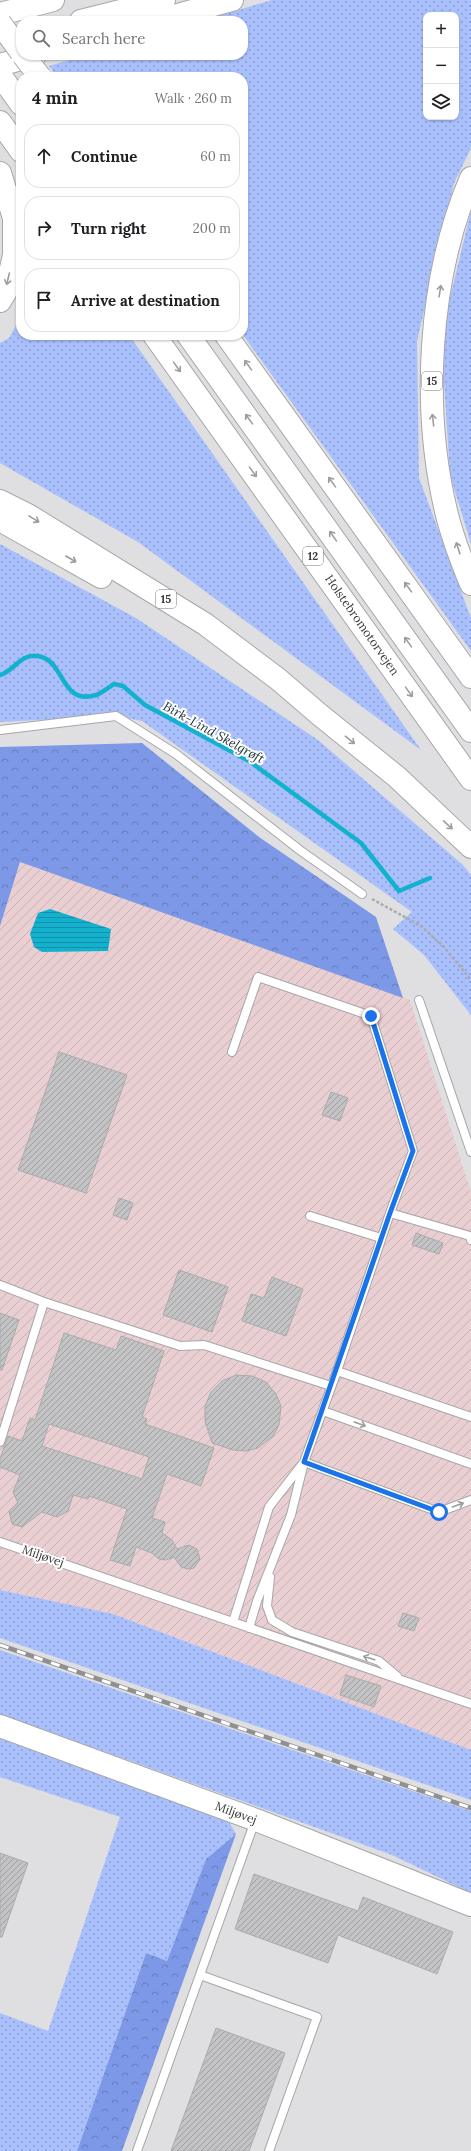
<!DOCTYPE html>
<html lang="en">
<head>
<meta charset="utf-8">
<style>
	:root { --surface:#fff; --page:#f2f2f2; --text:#202124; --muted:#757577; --line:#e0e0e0 }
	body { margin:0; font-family:Lora,serif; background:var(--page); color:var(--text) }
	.controls { position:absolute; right:12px; top:12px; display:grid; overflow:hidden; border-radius:8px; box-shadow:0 1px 3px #0004 }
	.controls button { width:36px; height:36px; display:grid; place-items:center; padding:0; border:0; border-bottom:1px solid var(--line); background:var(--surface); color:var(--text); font:20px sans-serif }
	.stop { position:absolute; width:12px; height:12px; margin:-9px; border:3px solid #1a73e8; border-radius:50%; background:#fff }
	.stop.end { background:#1a73e8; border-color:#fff; box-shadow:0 1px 4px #0008 }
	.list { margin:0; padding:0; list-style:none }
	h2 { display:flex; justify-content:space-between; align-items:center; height:52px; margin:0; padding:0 16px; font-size:17px }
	h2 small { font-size:13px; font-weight:400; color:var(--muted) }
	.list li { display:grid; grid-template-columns:26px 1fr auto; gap:12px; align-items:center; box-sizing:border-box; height:64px; margin:0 8px 8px; padding:0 8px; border:1px solid var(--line); border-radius:16px }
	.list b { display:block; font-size:15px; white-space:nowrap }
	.list em { font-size:13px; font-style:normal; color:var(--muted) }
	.icon { flex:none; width:22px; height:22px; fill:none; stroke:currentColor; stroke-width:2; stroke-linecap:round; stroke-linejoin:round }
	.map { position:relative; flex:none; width:471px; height:2151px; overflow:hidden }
	.search { position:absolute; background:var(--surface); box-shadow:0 1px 3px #0004; left:16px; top:16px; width:232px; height:44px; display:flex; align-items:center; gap:10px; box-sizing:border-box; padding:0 14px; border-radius:16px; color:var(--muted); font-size:15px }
	.panel { position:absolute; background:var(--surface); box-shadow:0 1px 3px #0004; left:16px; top:72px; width:232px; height:268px; border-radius:16px }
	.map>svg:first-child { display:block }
</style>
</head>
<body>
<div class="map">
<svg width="471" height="2151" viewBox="0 0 471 2151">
	<defs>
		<pattern id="industrial-furrows" width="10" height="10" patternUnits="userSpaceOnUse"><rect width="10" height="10" fill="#e9ced2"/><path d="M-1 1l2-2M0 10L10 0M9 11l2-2" fill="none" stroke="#c9b2b5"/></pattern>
		<pattern id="grass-dots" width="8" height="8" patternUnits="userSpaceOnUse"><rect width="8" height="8" fill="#a9c0fd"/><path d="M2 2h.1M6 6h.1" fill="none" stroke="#8b9dce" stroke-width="1.8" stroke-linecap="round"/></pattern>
		<pattern id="forest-crowns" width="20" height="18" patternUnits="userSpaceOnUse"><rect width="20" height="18" fill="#7c98e7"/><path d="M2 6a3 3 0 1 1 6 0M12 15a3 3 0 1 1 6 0" fill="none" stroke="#677dbc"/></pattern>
		<pattern id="water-rules" width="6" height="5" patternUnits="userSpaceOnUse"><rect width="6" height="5" fill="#14b1ce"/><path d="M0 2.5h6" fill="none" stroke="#1491a8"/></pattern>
		<pattern id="building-hatch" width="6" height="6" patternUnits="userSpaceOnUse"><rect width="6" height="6" fill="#c3c3c5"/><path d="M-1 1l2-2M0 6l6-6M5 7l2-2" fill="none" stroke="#a0a0a1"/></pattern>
	</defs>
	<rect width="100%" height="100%" fill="#dfdfe1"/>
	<path fill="url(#industrial-furrows)" d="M20 862 410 1000 471 1192V1750L113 1614 0 1590V926Z"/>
	<path fill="url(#grass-dots)" fill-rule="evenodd" d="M272 0H471V148L454 183 417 341 419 478 471 618V651L243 335V77H57L49 66 87 55H243V21H201ZM426 15H456V117H426Z
		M471 211V544L450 475 441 335Z
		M21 316V335H129L421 750 138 542 0 463V343L9 338Z
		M0 544 136 618 318 740 463 865 471 875V1015L424 955 393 929 412 912 142 721 116 716 0 722Z
		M0 1590 113 1614 471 1750V1800L0 1638Z
		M0 1650 471 1811V1893L392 1855 0 1714Z
		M0 1735 228 1820 236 1834 206 1859 167 1961 146 1953 77 2151H0V2013L48 2031 120 1817 0 1777Z"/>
	<path fill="url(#forest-crowns)" d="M142 743 259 837 376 917 403 998 20 862 0 926V747Z
		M236 1834 122 2151H77L146 1953 167 1961 206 1859Z"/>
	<path fill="url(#water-rules)" d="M50 909 111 929 108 951 42 952 34 947 30 934 38 913Z"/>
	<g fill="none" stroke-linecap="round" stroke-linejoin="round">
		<path stroke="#14b1ce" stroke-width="4.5" d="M0 675C14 671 20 654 37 656 66 659 59 706 96 695 102 693 109 687 114 684L123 686 145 705 249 761 361 843 399 891 430 878"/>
	</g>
	<path fill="url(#building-hatch)" stroke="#aaabad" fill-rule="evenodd" d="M59 1052 127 1075 86 1193 18 1170Z
		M331 1092 348 1098 340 1121 322 1115Z
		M119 1198 133 1203 127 1220 113 1215Z
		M416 1233 443 1243 439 1254 412 1245Z
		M179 1270 228 1287 212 1332 163 1315Z
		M272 1277 303 1289 286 1336 242 1321 251 1294 264 1298Z
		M0 1313 19 1320 2 1370H0Z
		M64 1333 116 1350 121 1336 164 1351 142 1417 147 1419 145 1424 214 1448 201 1486 167 1474 152 1518 165 1522 162 1533 172 1540 177 1549 189 1545 197 1549 200 1559 194 1568 188 1569 181 1567 174 1557 166 1560 159 1559 152 1553 136 1547 130 1566 110 1560 127 1509 89 1496 88 1499 73 1495 68 1511 57 1517 42 1512 22 1527 12 1524 9 1511 18 1503 13 1492 20 1475 0 1467V1459L8 1436 22 1441 30 1418 35 1420ZM49 1424 149 1457 142 1479 42 1446Z
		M236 1375 252 1376 266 1382 276 1394 281 1406 279 1425 273 1436 258 1448 246 1451 233 1450 212 1443 205 1421V1406L211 1392 222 1381Z
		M403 1613 419 1618 414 1631 398 1626Z
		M346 1675 381 1686 374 1707 340 1695Z
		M0 1853 28 1863 2 1937H0Z
		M254 1874 358 1911 363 1897 453 1932 437 1974 338 1935 328 1963 235 1929Z
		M216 2028 285 2053 249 2151H171Z"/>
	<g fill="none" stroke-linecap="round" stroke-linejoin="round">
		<g stroke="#a7a7a9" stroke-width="10">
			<path id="lane" d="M0 730 116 716 176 754 301 851 362 894
				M419 1000 471 1152
				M232 1052 258 977 371 1016 413 1151 390 1213 337 1371 304 1462 269 1507 233 1622
				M390 1213 470 1236 471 1240
				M310 1216 381 1238
				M0 1285 44 1302 180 1346 204 1345 331 1386
				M337 1371 471 1417
				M323 1411 471 1464
				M0 1442 44 1302
				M0 1542 471 1704
				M270 1577 267 1606 272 1620 292 1632 379 1661 397 1676
				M249 1628 257 1601 291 1515 304 1462 439 1512 471 1500
				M200 1975 317 2017 269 2151
				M137 2151 255 1821"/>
		</g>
		<g stroke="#a7a7a9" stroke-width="24">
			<path id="secondary" d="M0 1726 256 1820 471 1905"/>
		</g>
		<g stroke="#a7a7a9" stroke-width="24">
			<path id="highway" d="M0 14 53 0
				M81 21 164 0
				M156 21 232 0
				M0 65 35 55
				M0 75 21 104
				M0 122 21 151
				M0 173 14 218V255L6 291 0 301
				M471 178C428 278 421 410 447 515 453 539 462 562 471 584
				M154 335 471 779
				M188 335 471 731
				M226 335 471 677
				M0 501 28 515 205 624 278 679 320 715 397 777 471 847
				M0 520 101 577"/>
		</g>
		<path stroke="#aaaaab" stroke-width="2.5" stroke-dasharray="3 2" stroke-linecap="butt" d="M372 899 421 926 444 947 471 980"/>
		<use href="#lane" stroke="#fff" stroke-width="8"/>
		<use href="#secondary" stroke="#fff" stroke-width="22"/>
		<use href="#highway" stroke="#fff" stroke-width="22"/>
		<g stroke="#909091" stroke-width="4.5">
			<path id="rail" d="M0 1645 471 1808"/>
		</g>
		<use href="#rail" stroke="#fff" stroke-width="3" stroke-dasharray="9" stroke-linecap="butt"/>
		<g stroke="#a7a7a9" stroke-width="24" stroke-linecap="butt">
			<path id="highway-bridge" d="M0 23 21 52
				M23 55 40 77"/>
		</g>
		<use href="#highway-bridge" stroke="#fff" stroke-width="22"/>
	</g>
	<defs><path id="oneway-shaft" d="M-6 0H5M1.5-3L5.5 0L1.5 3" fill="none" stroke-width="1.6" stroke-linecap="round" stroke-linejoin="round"/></defs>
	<g stroke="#9d9d9e">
		<use href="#oneway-shaft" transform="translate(8 279) rotate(103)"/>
		<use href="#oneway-shaft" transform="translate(440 291) rotate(-81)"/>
		<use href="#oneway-shaft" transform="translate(248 365) rotate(-126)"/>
		<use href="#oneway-shaft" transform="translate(177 367) rotate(54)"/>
		<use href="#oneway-shaft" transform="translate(249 419) rotate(-126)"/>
		<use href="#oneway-shaft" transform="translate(433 420) rotate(-96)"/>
		<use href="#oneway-shaft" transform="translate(253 472) rotate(54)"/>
		<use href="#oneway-shaft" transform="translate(332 482) rotate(-126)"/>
		<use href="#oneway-shaft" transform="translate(34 519) rotate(31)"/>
		<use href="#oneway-shaft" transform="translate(333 536) rotate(-125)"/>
		<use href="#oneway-shaft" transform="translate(458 548) rotate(-108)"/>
		<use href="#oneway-shaft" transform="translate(71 559) rotate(30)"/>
		<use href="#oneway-shaft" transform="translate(408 587) rotate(-126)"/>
		<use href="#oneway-shaft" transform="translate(408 642) rotate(-125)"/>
		<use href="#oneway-shaft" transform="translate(409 692) rotate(55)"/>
		<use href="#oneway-shaft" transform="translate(350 740) rotate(39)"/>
		<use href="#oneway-shaft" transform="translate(448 825) rotate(43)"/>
		<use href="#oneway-shaft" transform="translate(360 1424) rotate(20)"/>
		<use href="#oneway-shaft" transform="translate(458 1505) rotate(-20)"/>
		<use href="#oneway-shaft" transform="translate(369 1658) rotate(-162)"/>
	</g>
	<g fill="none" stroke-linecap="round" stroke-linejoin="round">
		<path stroke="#1a73e8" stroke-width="5" d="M371 1016 413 1151 390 1213 304 1462 439 1512"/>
	</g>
	<g text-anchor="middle" stroke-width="4" stroke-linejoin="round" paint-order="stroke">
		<g fill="#fff" stroke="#767676" stroke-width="1">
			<rect x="422" y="372" width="20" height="18" rx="3"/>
			<rect x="303" y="547" width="20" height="18" rx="3"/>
			<rect x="156" y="590" width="20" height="18" rx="3"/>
		</g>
		<g font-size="11" font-weight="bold" fill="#3b3b3c">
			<text x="432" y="385">15</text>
			<text x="313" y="560">12</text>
			<text x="166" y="603">15</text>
		</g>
		<g font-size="12" fill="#3b3b3c" stroke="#fff">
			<text transform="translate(362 625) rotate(55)" y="4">Holstebromotorvejen</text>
			<text transform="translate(43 1556) rotate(19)" y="4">Miljøvej</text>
			<text transform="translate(236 1813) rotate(20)" y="4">Miljøvej</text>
		</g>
		<g font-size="13" font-style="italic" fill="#22383e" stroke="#fff">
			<text transform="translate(214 732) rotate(29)" y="5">Birk-Lind Skelgrøft</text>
		</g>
	</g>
</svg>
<div class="controls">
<button>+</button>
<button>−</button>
<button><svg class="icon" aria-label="layers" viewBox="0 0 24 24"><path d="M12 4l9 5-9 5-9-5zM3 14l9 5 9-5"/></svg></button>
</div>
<div class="stop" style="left:439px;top:1512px"></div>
<div class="stop end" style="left:371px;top:1016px"></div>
<div class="search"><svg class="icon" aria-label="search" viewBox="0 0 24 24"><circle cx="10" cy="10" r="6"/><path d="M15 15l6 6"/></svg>Search here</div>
<section class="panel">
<h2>4 min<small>Walk · 260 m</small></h2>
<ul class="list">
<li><svg class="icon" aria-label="ahead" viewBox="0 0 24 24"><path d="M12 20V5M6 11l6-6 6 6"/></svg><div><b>Continue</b></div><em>60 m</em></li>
<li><svg class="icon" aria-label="right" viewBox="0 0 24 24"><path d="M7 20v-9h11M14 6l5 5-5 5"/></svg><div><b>Turn right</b></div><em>200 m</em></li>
<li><svg class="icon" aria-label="arrive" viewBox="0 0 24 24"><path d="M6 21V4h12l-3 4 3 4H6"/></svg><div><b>Arrive at destination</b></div></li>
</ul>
</section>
</div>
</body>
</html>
